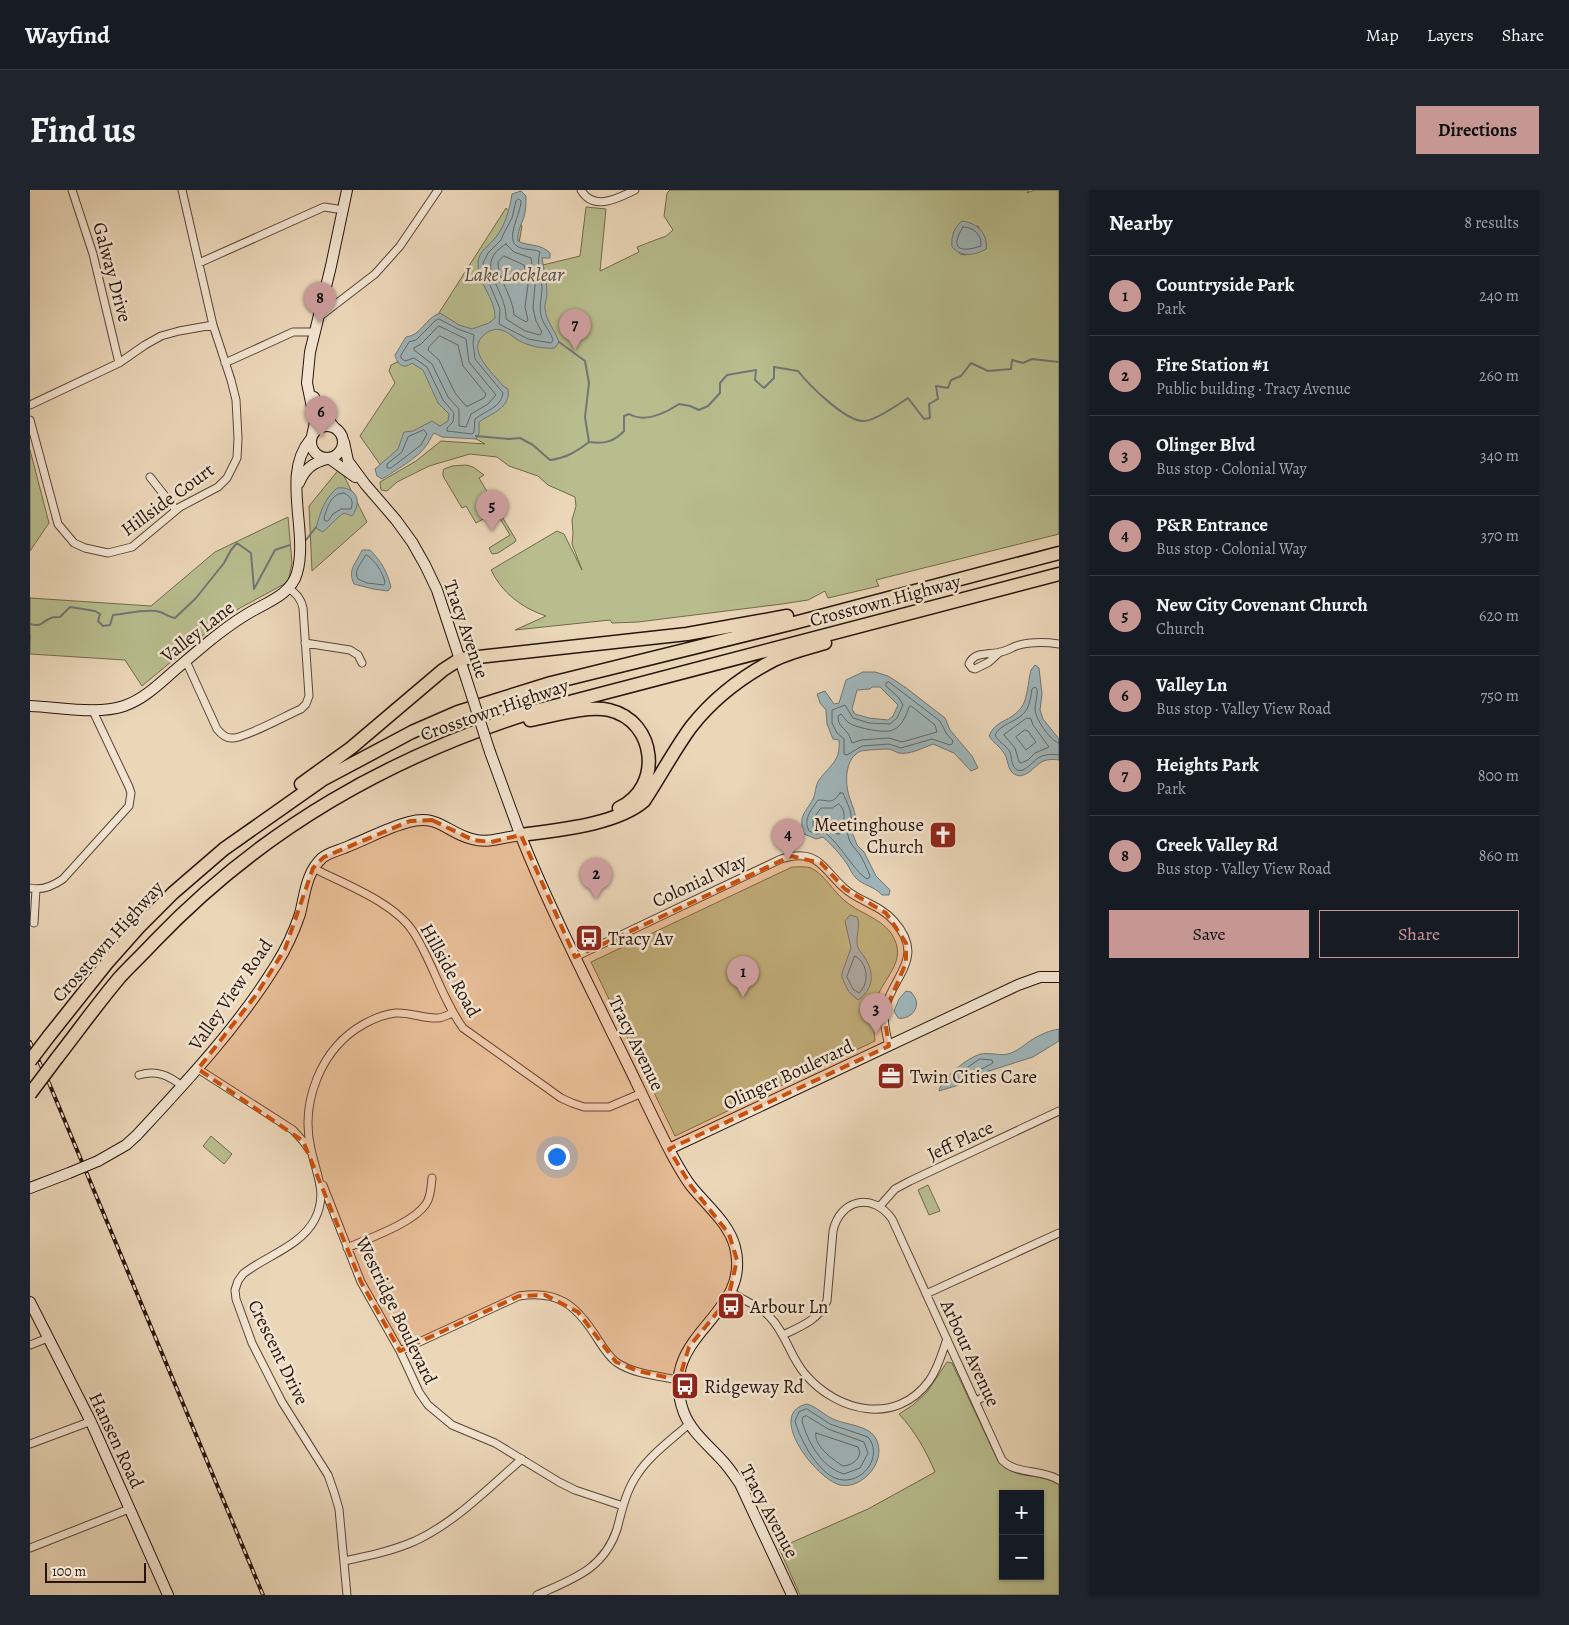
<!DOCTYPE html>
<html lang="en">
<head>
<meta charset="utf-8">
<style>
	:root { --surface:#171b24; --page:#20242c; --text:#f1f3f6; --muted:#9ea1a6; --line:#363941; --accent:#c59692 }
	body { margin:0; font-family:Alegreya,serif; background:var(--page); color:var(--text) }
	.controls { position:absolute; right:15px; bottom:15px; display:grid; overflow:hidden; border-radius:0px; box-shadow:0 1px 4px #0004 }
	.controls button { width:45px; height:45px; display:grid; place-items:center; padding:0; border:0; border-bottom:1px solid var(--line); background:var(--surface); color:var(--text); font:25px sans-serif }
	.scale { position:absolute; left:15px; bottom:12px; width:101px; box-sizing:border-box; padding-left:5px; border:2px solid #27150b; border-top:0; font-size:14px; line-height:18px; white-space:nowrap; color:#27150b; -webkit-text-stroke:4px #f2e4d1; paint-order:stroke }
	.you { position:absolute; left:526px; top:966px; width:18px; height:18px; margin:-12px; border:4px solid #fff; border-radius:50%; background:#1a73e8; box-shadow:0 0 0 8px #1a73e833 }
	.badge { display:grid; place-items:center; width:32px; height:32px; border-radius:50%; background:var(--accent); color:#111; font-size:16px; font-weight:700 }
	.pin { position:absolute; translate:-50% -41px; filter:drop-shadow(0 1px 2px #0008) }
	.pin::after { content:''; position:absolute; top:26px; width:18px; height:15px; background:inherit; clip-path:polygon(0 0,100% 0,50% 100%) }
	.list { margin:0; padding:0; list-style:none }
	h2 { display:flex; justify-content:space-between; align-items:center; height:65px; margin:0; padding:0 20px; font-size:21px }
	h2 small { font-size:16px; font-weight:400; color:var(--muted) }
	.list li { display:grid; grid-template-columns:32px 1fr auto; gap:15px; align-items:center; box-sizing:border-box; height:80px; padding:0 20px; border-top:1px solid var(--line) }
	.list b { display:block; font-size:19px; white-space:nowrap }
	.list p { margin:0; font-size:16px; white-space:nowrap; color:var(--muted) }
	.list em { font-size:16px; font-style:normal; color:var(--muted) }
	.actions { display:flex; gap:10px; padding:15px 20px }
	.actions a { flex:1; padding:11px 0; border:1px solid var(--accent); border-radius:0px; text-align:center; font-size:18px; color:var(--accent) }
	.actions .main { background:var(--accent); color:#111 }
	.map { position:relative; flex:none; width:1029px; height:1405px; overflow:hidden; border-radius:0px }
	header { display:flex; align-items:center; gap:30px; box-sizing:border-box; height:70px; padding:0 25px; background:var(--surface); border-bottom:1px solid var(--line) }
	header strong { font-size:24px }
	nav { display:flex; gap:28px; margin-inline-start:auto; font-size:18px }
	.intro { display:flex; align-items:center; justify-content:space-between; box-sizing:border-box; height:120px; padding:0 30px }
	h1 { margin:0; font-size:35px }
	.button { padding:12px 22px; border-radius:0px; background:var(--accent); color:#111; font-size:18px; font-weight:700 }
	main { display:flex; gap:30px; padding:0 30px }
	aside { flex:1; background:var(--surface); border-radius:0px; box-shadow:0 1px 4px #0004 }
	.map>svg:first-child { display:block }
</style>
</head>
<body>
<header>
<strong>Wayfind</strong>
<nav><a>Map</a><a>Layers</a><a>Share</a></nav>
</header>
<div class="intro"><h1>Find us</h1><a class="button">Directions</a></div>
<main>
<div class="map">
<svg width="1029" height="1405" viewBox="0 0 1029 1405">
	<rect width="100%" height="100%" fill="#ebd6b8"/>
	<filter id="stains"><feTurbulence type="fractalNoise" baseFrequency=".004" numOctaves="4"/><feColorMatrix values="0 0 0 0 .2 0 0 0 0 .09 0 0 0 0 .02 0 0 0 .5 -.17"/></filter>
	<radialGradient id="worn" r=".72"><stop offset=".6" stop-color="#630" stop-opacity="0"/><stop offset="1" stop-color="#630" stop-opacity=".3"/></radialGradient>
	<path fill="#b8bd8e" stroke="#70694c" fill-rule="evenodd" d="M640 0H999L997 3 1004 0H1029V344L846 390 849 396 798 408 795 401 778 410 752 414 608 432 582 433 580 430 485 440 516 426C492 418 472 403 461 380L527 341 534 344 552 380 542 354 543 343 542 330 546 316 545 307 518 295 508 286 479 276 467 267 440 264 399 276 367 292 357 301 351 300 350 292 386 271 411 251 455 254 446 249 447 247 404 238 354 280 330 246 365 193 359 181 361 175 367 172 375 176 476 18 492 36 484 82 550 66 556 17 576 19 570 81 609 62 607 57 636 46 643 40 634 26 637 3ZM948 36 956 52V59L935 65 930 64 923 43 926 40Z
		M0 260 19 333 0 361Z
		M436 275 443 277 454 285 449 288 486 350 485 352 468 363 462 364 459 358 480 345 466 322 446 333 436 316 432 318 413 286V282L414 279 422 276Z
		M310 278 337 332 282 381 279 316Z
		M258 327 262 373 258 392 210 418 190 431 112 496 95 470 0 464V408L121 416 185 362Z
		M762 677C768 677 776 676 781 678 794 684 803 701 814 710 828 723 849 727 861 743 880 772 852 787 845 813 842 826 844 839 845 851L645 946 561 772Z
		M181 946 202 964 194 974 173 956Z
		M898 995 910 1021 899 1025 888 1000Z
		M917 1172 922 1173 968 1271C987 1292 1010 1281 1029 1295V1405H770L749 1358 838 1319 905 1282C896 1261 885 1241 869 1224L883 1215 897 1202ZM973 1304H1010V1386H973Z"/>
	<path fill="#9fb6bb" stroke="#6f7675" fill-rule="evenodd" d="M491 1 496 6C496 13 496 20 494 27 491 36 487 41 488 51 500 57 510 53 520 63V68H512C514 80 517 92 517 104 517 109 514 114 515 119 516 131 525 140 529 152L525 158C513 159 498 156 488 150 483 147 477 141 471 140 465 138 458 141 454 145 435 160 464 184 473 196L478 199C481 218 462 223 449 232V243L446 249 412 247 404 243C400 248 399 253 395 257 390 266 362 283 352 289L347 286 345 279 368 259 374 242 383 241 402 231 410 236 418 231 419 224 408 213 393 180 382 173C373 180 367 174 365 165L376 147C392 145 394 129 410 123L429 135 442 139 459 133 465 128C466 108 446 92 448 72 449 61 459 56 466 47 475 36 480 18 482 4Z
		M932 31C947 33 958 43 956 59 944 66 931 67 922 57 921 47 924 37 932 31Z
		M307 298C326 296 333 311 322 326L314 323C305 329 300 336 293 342L286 338C291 321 293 311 307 298Z
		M332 360H340C351 371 357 381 361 397L358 401 343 399 324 394C317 379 326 374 332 360Z
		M1005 475 1009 478 1012 504 1010 520 1013 529 1029 549V570C1023 569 1015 569 1010 573 1002 579 991 593 981 581 977 576 978 568 974 563 970 556 963 553 959 546 965 530 982 531 991 518 998 509 998 491 1001 480Z
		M833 482H845L858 486 875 497 915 528 920 540 942 566 948 578 941 581 924 563 903 554C893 558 879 565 869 563 865 562 862 559 858 559 854 559 835 560 831 561 816 567 815 588 818 602 821 615 831 630 822 642L827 655 834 662 846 686 860 700 859 705H852C844 696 834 696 826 688 822 684 820 679 817 674 811 665 802 655 793 647L786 649 774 644C768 625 775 624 783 609 786 603 785 596 789 590 800 575 811 571 809 550L803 549 797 534 796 520 790 513 787 504 795 501 804 514 809 513 816 490ZM842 497H850L868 515 863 526 858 530 839 528 825 524 822 519 827 500 840 499Z
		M820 725 827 727C831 735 826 744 827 754 828 760 832 763 835 768 845 783 843 800 828 810L819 802 812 788V783L821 758 815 731Z
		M876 801 881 802C883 805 885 807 886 810 889 821 878 830 868 828L864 821 869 809Z
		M1029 839V851L1003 867 959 881 932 894 909 901C911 889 938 867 951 864 961 862 971 867 981 863 992 859 1000 849 1011 845 1016 842 1023 840 1029 839Z
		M777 1214C787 1217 794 1225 803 1229 816 1235 837 1235 845 1247 859 1269 833 1300 810 1295 786 1289 735 1223 777 1214Z"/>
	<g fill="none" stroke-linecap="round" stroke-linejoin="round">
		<path stroke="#636663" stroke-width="1" d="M489 9 491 11C491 23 475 49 487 56 494 61 503 58 510 62 506 74 511 85 512 97 512 109 508 118 512 129 515 137 521 142 523 150L521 153 498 149 469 134 470 119 455 83 453 73 458 63 471 50 474 43 482 28 486 11Z
			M933 37C944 37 952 45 951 56 930 63 919 59 933 37Z
			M476 54 484 62 501 68 505 95 503 118 506 131 512 142 510 145 495 141 476 129C477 98 441 75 476 54Z
			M474 66 494 75 498 95 495 117 498 130 496 132 484 125C483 106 467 88 468 72Z
			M409 129 428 139 444 145 443 153 445 169 473 203C471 218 456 220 445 229L444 242 442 244 417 241V238L423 232 424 223 413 210 397 177 384 168 375 171 371 168V165L379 152 386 150 405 131Z
			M409 136 436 149 439 172 466 205 458 214 441 224 436 237 429 236V219L418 207 402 174 384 160V158L391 154Z
			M410 146 428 155 433 176 456 204 454 208 438 216H436L425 203 409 170 398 160 399 157Z
			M394 240 397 244 391 255 361 278H357V274L372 262 378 247Z
			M314 303C321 307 324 310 321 319H311L303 324 298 331H295L294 328C297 318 301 303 314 303Z
			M337 365C346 372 352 381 355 392L354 395 337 393 328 389C323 381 331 374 335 366Z
			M859 492 910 531 916 543 923 551 922 554 920 555 902 549 871 558 859 554 832 556 817 565 814 564V549L807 543 802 533V520L815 515 823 528 839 533 860 534 867 528 873 515 869 508 856 496V493Z
			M881 516 905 535 907 542 872 552 859 548 831 550 822 553C821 550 820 547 819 545 814 537 808 537 808 526L811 524C814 527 816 531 819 533 827 538 855 544 863 540 872 536 876 526 879 517Z
			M997 528 1001 529 1003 535 1019 557 1005 563 998 570 991 573 989 572 985 558 974 545Z
			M995 540 998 541 1006 552 996 560 986 547Z
			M1029 553C1020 551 1005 528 1005 519 1005 512 1008 506 1007 499L1005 497 1002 499C1001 505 1000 513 997 519 990 532 970 533 965 545 968 552 976 555 980 562 982 566 981 573 984 577 992 588 1003 570 1010 567 1016 564 1023 564 1029 565
			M810 603H813C817 613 823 623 821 634 820 638 816 640 818 645 819 653 825 658 830 665 834 671 837 679 840 686L838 689C829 688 808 651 795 643L786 644 779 641C773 629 781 620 788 610 799 610 802 615 810 603Z
			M809 614C818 622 813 634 810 644H807L797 637 783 636V629L791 618H802Z
			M825 766C838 773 840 793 829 803L823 799 817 787Z
			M950 869 962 870 963 873 930 890H925V887L928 884Z
			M777 1219 800 1234 838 1247C853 1265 835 1291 814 1290 791 1290 770 1250 765 1231L769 1222Z
			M777 1226 798 1239 834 1252 838 1263 830 1278 814 1284C791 1277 778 1252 772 1231L773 1227Z
			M786 1243 828 1257 830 1262C828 1271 822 1275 813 1276 803 1270 783 1255 786 1243Z"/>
		<path stroke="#6f7675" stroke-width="2" d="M529 152 555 171 559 193 555 227 559 252
			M446 246 479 249 490 248 503 255 520 270C536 268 546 262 559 252 574 254 584 252 594 241V226L599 224C615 233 634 224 649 214L660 216 669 220 678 216 690 203V193L697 185 726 180 725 190 734 198 744 188V177L768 181C779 195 816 232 834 231 845 231 869 214 878 208L894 229 900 228 899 214 908 209 906 196 918 198 921 190 931 186 941 173 958 181 981 179 982 170 993 173 1002 169 1029 172
			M276 350 286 337
			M0 434C13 437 11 432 21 428 22 427 29 427 30 427L40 417 65 421 70 424 68 431 73 436 80 435 83 425C95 424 119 418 130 422 136 424 138 427 145 428L166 408 194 373 201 360 207 353 221 363 224 399 245 360 260 355
			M0 445V450"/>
		<g stroke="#584536" stroke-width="9">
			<path id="street" d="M42 0 63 64 89 173
				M551 0C564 22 588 8 605 0
				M169 73 294 17 314 20
				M289 127 345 84 370 56 408 0
				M195 173 263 142H285
				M0 215 89 173 115 155 131 146 149 141 183 135
				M0 230 28 334 44 353 55 358 78 363 102 357 150 317 188 297 197 288 207 268 208 248 206 210 201 190 183 135 152 0
				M120 287 146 320
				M275 453 320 460 328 465 332 473
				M970 462 959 472 945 479 942 478 939 474C944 461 960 465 971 462 976 461 981 458 986 456 999 452 1015 452 1029 454
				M156 471 187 539C191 544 196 549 203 548 215 548 257 525 271 519L276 514 279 506 273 418C271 408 266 404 259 398
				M283 678C314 694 366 713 384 743 403 773 412 809 433 838L531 908 542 913 554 917H579L612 903
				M0 698C12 701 23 696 33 689L99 616 101 603 99 597 62 519
				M4 733 6 699
				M545 767 751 669C788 658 791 677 814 698 829 712 849 714 864 731 895 766 866 783 856 815 852 829 856 842 859 856
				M168 879 263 940 273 951 280 961
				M109 885C127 880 138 885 152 896
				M293 995 331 1092 370 1161 389 1202 398 1215 422 1235 465 1253 529 1292 545 1300 593 1316
				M850 1016 865 999 880 991 1029 921
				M317 1058C339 1048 382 1034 396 1014 401 1007 401 997 402 988
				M701 1102C714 1111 728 1115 739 1126 756 1143 760 1167 775 1184 807 1222 866 1236 899 1191 908 1179 912 1163 917 1149
				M896 1104 1029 1043
				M753 1145C772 1136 788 1130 797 1111L803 1041C810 1009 843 1002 862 1029L972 1270C986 1285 1012 1279 1029 1290
				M0 1155 18 1148
				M370 1161 489 1106C527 1100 545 1114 565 1145 571 1154 577 1165 586 1172 603 1184 628 1186 649 1190
				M946 1211 959 1204
				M0 1254 59 1232
				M0 1358 99 1319
				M314 1371C338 1366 362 1361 385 1351 426 1332 458 1298 492 1269
				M317 1405 309 1319 304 1302 298 1285 252 1212 222 1153 206 1109 205 1100 208 1091 213 1084C237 1065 270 1057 285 1029 298 1003 286 984 281 959 270 912 291 858 334 834 343 829 356 824 366 823 380 822 394 829 408 828 412 828 418 825 422 823
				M507 1405C543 1389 574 1379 587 1339 592 1320 596 1301 607 1285 620 1265 641 1250 659 1234"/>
		</g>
		<g stroke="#27150b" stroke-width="12">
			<path id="secondary" d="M284 207 292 222 304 237
				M281 252a16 16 0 1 1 32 0a16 16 0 1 1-32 0Z
				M282 246 285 232 277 193 280 162 301 76 317 0
				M314 252 318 271 335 294 366 330 382 352 395 375 407 400 436 488
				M300 269 325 287
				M269 293C275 279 282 273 297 269
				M0 516C29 517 67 525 94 516 114 509 129 494 144 481 170 459 195 436 226 419 241 411 262 402 267 383 279 341 251 285 280 250
				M460 562C470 589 480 617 490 644 517 712 551 779 583 845 603 884 621 925 642 965 648 976 654 987 661 996 676 1015 699 1033 705 1057 723 1128 624 1144 654 1223 661 1241 677 1254 690 1268 698 1276 704 1285 710 1294L762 1405
				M639 959 988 795 1010 787H1029
				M68 971 96 955 107 945C157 891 207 838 246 775 256 759 264 742 270 724 275 704 276 683 292 668 299 662 311 660 319 656 339 648 359 637 379 632 409 624 417 643 442 649 459 654 474 647 491 645
				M0 998 39 983
				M0 1112 61 1232 138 1405"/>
		</g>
		<g stroke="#27150b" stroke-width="15">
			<path id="highway" d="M500 530C522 526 558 515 579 520 627 531 633 598 589 618
				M271 594 321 558 413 480 430 469 657 444 757 426
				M491 645C527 640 586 635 614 611 630 587 644 560 661 537 683 509 713 486 744 470 760 462 778 458 795 453
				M19 846 77 773 109 737 143 703 194 659 292 590 382 542 428 522 521 493 764 433 1029 363
				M27 868C48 841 68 813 90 787 101 775 113 764 124 752 232 639 360 566 509 520L1029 384"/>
		</g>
		<use href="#street" stroke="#f2e4d1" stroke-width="7"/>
		<use href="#secondary" stroke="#f2e4d1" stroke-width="10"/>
		<use href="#highway" stroke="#ebd6b8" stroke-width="12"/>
		<g stroke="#27150b" stroke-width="4">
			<path id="rail" d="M0 852 19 893 233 1405"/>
		</g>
		<use href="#rail" stroke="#f2e4d1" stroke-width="2" stroke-dasharray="5.5" stroke-linecap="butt"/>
		<g stroke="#27150b" stroke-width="12" stroke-linecap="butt">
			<path id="secondary-bridge" d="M436 488 460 562
				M39 983 68 971"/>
		</g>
		<g stroke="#27150b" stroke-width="15" stroke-linecap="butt">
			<path id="highway-bridge" d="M0 871 19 846
				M0 904 27 868"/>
		</g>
		<use href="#secondary-bridge" stroke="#f2e4d1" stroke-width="10"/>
		<use href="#highway-bridge" stroke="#ebd6b8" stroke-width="12"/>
	</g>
	<path fill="#cb4f0c" fill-opacity="0.2" stroke="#cb4f0c" stroke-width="4" stroke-dasharray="10 6" stroke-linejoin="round" d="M402 630 443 650 461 652 491 645 545 767 761 666 791 673 815 699 856 723 876 753V773L854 824 859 856 639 959 661 996 699 1044 707 1070 698 1109 659 1157 649 1190 608 1181 586 1172 548 1122 515 1105 489 1106 370 1161 331 1092 273 951 168 879 226 805 255 759 283 678 294 667 380 631Z"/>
	<defs>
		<g id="church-square" transform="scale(1.4375)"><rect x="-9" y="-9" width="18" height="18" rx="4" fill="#8f2418" stroke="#f2e4d1"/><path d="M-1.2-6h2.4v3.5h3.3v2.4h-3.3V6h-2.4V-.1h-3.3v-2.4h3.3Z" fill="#fff"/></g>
		<g id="bus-square" transform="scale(1.4375)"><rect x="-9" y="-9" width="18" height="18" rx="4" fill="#8f2418" stroke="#f2e4d1"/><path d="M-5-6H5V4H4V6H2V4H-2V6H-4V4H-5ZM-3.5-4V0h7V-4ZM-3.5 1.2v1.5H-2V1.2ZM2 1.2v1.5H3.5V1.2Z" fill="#fff"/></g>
		<g id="office-square" transform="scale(1.4375)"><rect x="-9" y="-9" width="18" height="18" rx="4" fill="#8f2418" stroke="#f2e4d1"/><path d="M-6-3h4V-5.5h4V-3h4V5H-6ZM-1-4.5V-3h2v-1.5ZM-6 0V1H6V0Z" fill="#fff"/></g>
	</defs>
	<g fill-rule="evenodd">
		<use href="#church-square" x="913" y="645"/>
		<use href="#bus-square" x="559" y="748"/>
		<use href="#office-square" x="861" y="886"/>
		<use href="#bus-square" x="701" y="1116"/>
		<use href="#bus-square" x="655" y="1196"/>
	</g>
	<g text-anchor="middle" stroke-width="5" stroke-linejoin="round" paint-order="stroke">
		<g font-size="19" fill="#27150b" stroke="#f2e4d1">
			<text transform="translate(83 82) rotate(75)" y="7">Galway Drive</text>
			<text transform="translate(137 309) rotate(-36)" y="7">Hillside Court</text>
			<text transform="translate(855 410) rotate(-15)" y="7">Crosstown Highway</text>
			<text transform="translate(437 439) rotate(71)" y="7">Tracy Avenue</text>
			<text transform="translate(167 441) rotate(-38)" y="7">Valley Lane</text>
			<text transform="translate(464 519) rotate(-19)" y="7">Crosstown Highway</text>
			<text transform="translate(669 690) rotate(-25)" y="7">Colonial Way</text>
			<text transform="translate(77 751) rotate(-48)" y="7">Crosstown Highway</text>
			<text transform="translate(421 780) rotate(61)" y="7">Hillside Road</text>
			<text transform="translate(200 804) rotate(-55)" y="7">Valley View Road</text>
			<text transform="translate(607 853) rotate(64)" y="7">Tracy Avenue</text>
			<text transform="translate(758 884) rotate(-25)" y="7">Olinger Boulevard</text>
			<text transform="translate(930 950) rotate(-25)" y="7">Jeff Place</text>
			<text transform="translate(367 1120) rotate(64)" y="7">Westridge Boulevard</text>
			<text transform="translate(249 1162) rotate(64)" y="7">Crescent Drive</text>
			<text transform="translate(941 1163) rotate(65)" y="7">Arbour Avenue</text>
			<text transform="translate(87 1250) rotate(65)" y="7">Hansen Road</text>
			<text transform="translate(740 1321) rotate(62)" y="7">Tracy Avenue</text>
		</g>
		<g font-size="19" fill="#27150b" stroke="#f2e4d1" text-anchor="start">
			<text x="894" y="641" text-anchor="end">Meetinghouse<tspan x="894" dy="22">Church</tspan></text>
			<text x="578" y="755">Tracy Av</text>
			<text x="880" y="893">Twin Cities Care</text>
			<text x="720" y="1123">Arbour Ln</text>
			<text x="674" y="1203">Ridgeway Rd</text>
		</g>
		<g font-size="20" font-style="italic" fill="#514d49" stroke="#f2e4d1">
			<text x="484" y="91">Lake Locklear</text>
		</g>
	</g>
	<rect width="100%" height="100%" filter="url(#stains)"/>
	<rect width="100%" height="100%" fill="url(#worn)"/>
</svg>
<div class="controls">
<button>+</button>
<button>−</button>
</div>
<div class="scale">100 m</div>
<div class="you"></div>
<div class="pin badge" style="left:713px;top:807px">1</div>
<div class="pin badge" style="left:566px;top:709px">2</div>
<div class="pin badge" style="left:846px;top:844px">3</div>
<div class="pin badge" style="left:758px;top:670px">4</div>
<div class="pin badge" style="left:462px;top:341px">5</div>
<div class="pin badge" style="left:291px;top:247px">6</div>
<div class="pin badge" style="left:545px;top:160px">7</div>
<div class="pin badge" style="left:290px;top:133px">8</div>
</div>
<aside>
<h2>Nearby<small>8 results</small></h2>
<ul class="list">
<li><span class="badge">1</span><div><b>Countryside Park</b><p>Park</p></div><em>240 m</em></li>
<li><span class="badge">2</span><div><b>Fire Station #1</b><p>Public building · Tracy Avenue</p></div><em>260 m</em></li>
<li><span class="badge">3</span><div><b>Olinger Blvd</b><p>Bus stop · Colonial Way</p></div><em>340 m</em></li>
<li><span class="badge">4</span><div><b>P&amp;R Entrance</b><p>Bus stop · Colonial Way</p></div><em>370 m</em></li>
<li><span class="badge">5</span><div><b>New City Covenant Church</b><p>Church</p></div><em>620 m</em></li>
<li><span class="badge">6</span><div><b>Valley Ln</b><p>Bus stop · Valley View Road</p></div><em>750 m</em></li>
<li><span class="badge">7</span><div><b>Heights Park</b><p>Park</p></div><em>800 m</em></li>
<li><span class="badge">8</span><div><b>Creek Valley Rd</b><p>Bus stop · Valley View Road</p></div><em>860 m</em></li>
</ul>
<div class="actions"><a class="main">Save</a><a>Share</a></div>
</aside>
</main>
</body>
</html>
